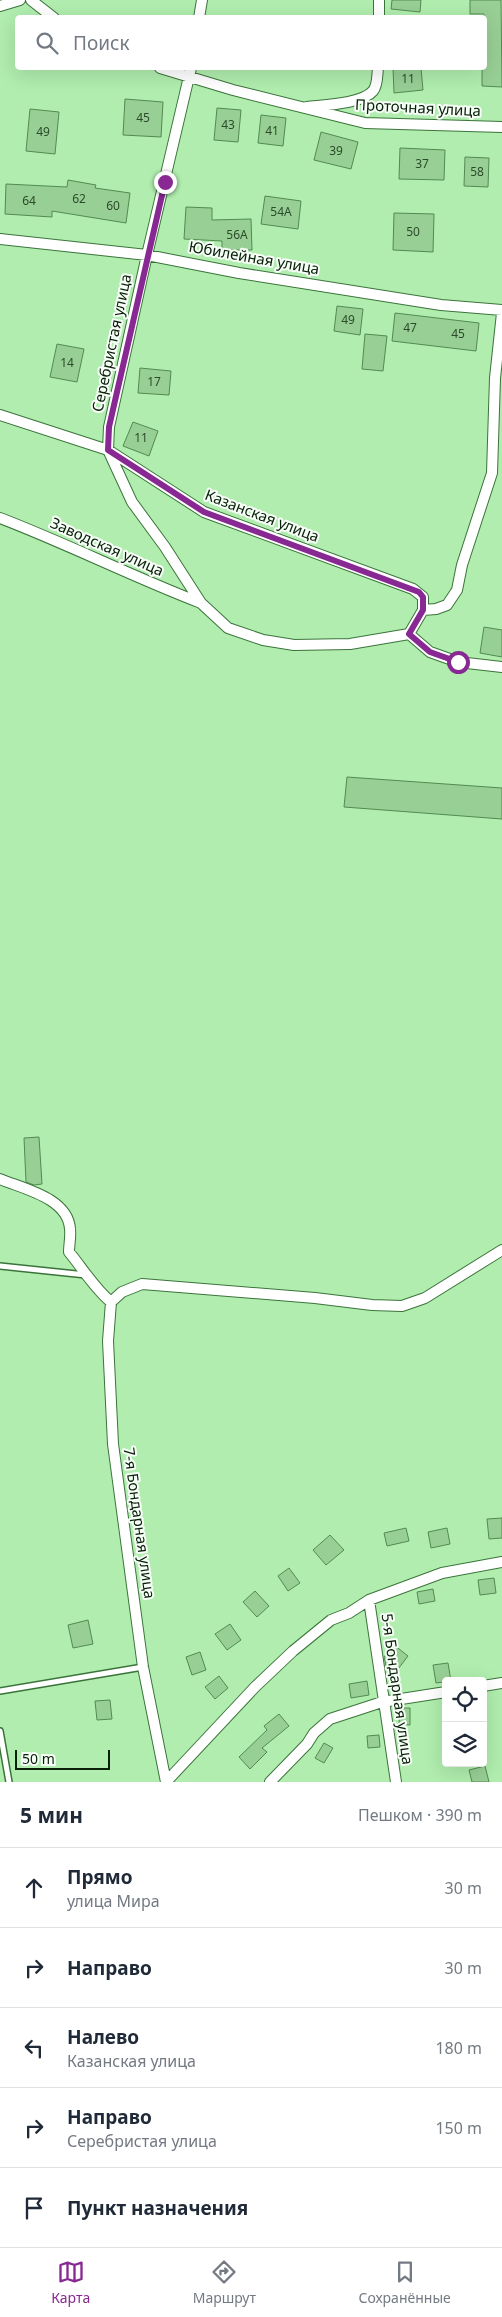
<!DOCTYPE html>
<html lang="ru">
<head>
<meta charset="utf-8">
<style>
	:root { --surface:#fff; --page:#f2f2f3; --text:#1f2937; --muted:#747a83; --line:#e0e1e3; --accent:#882892 }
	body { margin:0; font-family:"Noto Sans",sans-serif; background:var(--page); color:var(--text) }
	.controls { position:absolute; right:15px; bottom:15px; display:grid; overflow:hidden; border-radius:5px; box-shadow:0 5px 20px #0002 }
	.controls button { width:45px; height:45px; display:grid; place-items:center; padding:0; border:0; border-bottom:1px solid var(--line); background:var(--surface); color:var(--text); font:25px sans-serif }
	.scale { position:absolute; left:15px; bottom:12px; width:95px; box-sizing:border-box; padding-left:5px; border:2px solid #081f08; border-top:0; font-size:14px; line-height:18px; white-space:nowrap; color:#081f08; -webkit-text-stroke:4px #f7fdf7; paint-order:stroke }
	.stop { position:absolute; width:15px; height:15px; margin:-11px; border:4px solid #882892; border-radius:50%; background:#fff }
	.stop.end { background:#882892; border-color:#fff; box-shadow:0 1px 5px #0008 }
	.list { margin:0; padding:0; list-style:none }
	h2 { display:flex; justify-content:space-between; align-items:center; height:65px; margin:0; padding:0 20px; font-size:21px }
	h2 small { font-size:16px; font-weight:400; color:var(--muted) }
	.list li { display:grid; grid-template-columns:32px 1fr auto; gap:15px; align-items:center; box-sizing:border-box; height:80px; padding:0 20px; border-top:1px solid var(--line) }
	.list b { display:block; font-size:19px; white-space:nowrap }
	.list p { margin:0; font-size:16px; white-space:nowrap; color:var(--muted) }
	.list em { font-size:16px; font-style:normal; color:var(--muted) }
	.icon { flex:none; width:28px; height:28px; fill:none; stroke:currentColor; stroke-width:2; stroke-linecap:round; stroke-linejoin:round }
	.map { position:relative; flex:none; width:502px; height:1782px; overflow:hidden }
	.search { position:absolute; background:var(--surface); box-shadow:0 5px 20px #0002; left:15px; right:15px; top:15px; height:55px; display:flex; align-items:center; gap:12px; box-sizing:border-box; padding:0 18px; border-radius:5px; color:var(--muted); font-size:19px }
	.sheet { height:465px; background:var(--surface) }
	nav { display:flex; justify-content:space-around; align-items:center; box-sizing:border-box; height:70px; border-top:1px solid var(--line); background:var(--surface); font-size:14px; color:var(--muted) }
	nav a { display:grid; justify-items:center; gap:2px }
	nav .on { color:var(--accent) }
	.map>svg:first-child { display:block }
</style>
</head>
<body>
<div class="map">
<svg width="502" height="1782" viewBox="0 0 502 1782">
	<rect width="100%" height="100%" fill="#b0edae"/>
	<path fill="#98cf95" stroke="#528b51" d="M392 0H421L420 12 391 9Z
		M470 0H501L502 87 482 86V68H484V14H470Z
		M393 68H421L423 90 394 93Z
		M125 99 163 102 161 137 123 135Z
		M217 108 241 110 238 142 214 140Z
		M30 109 59 112 55 154 26 151Z
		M261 115 286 118 283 146 258 143Z
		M321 132 358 142 351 169 314 160Z
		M400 148 445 150 444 180 399 179Z
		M465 157 489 158 488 187 464 186Z
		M68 180 96 185 95 188 130 193 126 223 52 211V217L5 214 6 184 67 187Z
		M265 196 301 201 298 229 261 224Z
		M186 207 212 208V220L251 219 252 250H222V241L184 239Z
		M394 213 434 214 433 252 393 250Z
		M337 306 363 309 360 335 334 331Z
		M395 313 479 323 476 351 392 341Z
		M365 334 387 336 383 371 362 369Z
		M57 344 84 349 77 382 50 377Z
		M140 368 171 371 169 395 138 393Z
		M133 422 158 431 149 456 123 446Z
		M484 627 502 630V657L480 653Z
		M347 777 502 788V819L344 807Z
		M39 1137 42 1184 34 1185 26 1182 24 1138Z
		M502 1518V1538L489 1539 487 1519Z
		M406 1528 409 1541 387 1546 384 1533Z
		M447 1528 450 1544 431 1548 428 1532Z
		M330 1535 344 1550 326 1565 313 1550Z
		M289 1568 300 1583 288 1591 278 1576Z
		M494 1578 496 1593 480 1595 478 1580Z
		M433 1589 435 1601 419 1604 417 1592Z
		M255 1591 269 1606 257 1617 243 1602Z
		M88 1620 93 1644 73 1648 68 1625Z
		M230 1624 241 1640 227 1650 215 1634Z
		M394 1645 408 1656 395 1673 386 1666 384 1657Z
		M200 1652 206 1670 192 1675 186 1657Z
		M448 1663 451 1681 436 1683 433 1665Z
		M219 1676 228 1688 215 1699 205 1687Z
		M367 1681 369 1695 351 1698 349 1684Z
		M110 1700 112 1719 97 1720 95 1701Z
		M400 1708H410V1725L399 1724Z
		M279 1714 289 1726 262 1748 267 1752 250 1769 239 1757 267 1730 264 1726Z
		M379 1735 380 1747 368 1748 367 1736Z
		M324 1743 333 1748 324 1763 315 1758Z
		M485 1766 489 1782H472L469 1770Z"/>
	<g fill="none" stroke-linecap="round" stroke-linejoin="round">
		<g stroke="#3b743b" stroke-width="8">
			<path id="lane" d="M0 1266 86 1275
				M0 1691 143 1667
				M0 1731 9 1782"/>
		</g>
		<g stroke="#3b743b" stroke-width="12">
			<path id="street" d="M31 0 54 18
				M0 6 20 0
				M199 18 202 0
				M379 18V0
				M160 68 233 90 365 123 502 127
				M191 68 147 255 109 427 108 450 132 502 165 547 201 603 228 628 263 640 294 645 350 644 409 634 423 610 436 609 447 605 457 590 462 565 492 473 495 378 502 313
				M307 107C323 105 362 104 373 91 378 85 377 75 378 68
				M0 239 147 255 239 273 441 305 502 310
				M0 415 108 450 204 512 413 589 423 597V610
				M0 518C68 544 133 577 201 603
				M409 634 430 652 458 662 502 667
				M0 1179C24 1189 68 1198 70 1229 71 1236 69 1245 69 1252 83 1269 95 1289 111 1302
				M369 1600 396 1782
				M483 1686 502 1683
				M166 1782 143 1667 113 1444 108 1341 111 1302 122 1292 142 1284 315 1298 372 1305 402 1306 425 1298 502 1250
				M166 1782 255 1687 293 1651 331 1620 349 1613 369 1600 442 1573 502 1562
				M270 1782 307 1744 314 1733 330 1719 382 1702 446 1692"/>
		</g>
		<use href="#lane" stroke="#fff" stroke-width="5"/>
		<use href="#street" stroke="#fff" stroke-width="10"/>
	</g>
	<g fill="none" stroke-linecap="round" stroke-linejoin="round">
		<path stroke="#882892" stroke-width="6" d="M165 182 109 427 108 450 204 512 419 592 423 597V610L409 634 430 652 458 662"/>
	</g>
	<g text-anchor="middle" stroke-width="4" stroke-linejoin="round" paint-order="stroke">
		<g font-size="12" fill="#2c4b2b">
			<text x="408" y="83">11</text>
			<text x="143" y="122">45</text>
			<text x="228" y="129">43</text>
			<text x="272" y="135">41</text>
			<text x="43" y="136">49</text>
			<text x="336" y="155">39</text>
			<text x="422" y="168">37</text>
			<text x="477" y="176">58</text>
			<text x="79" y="203">62</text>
			<text x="29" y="205">64</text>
			<text x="113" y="210">60</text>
			<text x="281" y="216">54А</text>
			<text x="413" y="236">50</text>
			<text x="237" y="239">56А</text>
			<text x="348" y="324">49</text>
			<text x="410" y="332">47</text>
			<text x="458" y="338">45</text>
			<text x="67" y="367">14</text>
			<text x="154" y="386">17</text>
			<text x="141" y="442">11</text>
		</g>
		<g font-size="15" fill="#081f08" stroke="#f7fdf7">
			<text transform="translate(418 108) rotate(3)" y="5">Проточная улица</text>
			<text transform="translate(254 258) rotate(10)" y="5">Юбилейная улица</text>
			<text transform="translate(112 343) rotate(-78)" y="5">Серебристая улица</text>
			<text transform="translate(262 516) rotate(21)" y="5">Казанская улица</text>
			<text transform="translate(107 547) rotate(24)" y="5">Заводская улица</text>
			<text transform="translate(139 1523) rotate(82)" y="5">7-я Бондарная улица</text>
			<text transform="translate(397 1689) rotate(82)" y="5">5-я Бондарная улица</text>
		</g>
	</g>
</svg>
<div class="controls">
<button><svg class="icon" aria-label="locate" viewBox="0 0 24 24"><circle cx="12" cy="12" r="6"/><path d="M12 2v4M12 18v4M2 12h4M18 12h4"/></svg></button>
<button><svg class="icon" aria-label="layers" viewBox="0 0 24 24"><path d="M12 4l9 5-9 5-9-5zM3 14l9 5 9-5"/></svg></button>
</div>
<div class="scale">50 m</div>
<div class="stop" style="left:458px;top:662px"></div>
<div class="stop end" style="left:165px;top:182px"></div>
<div class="search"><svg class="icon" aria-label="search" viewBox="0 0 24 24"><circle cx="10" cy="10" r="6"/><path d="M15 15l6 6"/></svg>Поиск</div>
</div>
<section class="sheet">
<h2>5 мин<small>Пешком · 390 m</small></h2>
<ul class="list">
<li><svg class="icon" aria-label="ahead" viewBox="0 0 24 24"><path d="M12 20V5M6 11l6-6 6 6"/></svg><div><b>Прямо</b><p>улица Мира</p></div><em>30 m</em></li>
<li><svg class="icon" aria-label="right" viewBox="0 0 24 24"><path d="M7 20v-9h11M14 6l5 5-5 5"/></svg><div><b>Направо</b></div><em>30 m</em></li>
<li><svg class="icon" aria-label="left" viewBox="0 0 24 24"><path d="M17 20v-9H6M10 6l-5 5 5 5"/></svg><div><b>Налево</b><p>Казанская улица</p></div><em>180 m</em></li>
<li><svg class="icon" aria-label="right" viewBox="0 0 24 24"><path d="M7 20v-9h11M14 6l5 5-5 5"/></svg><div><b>Направо</b><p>Серебристая улица</p></div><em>150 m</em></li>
<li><svg class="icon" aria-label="arrive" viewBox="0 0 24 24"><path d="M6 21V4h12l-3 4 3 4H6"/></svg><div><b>Пункт назначения</b></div></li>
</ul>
</section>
<nav>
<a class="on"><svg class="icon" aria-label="map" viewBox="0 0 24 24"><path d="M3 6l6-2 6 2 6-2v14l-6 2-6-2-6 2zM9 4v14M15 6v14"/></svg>Карта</a>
<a><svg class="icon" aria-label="directions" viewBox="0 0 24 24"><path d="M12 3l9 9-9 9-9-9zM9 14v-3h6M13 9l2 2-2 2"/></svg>Маршрут</a>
<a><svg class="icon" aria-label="saved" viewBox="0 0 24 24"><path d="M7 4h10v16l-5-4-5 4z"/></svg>Сохранённые</a>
</nav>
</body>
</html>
